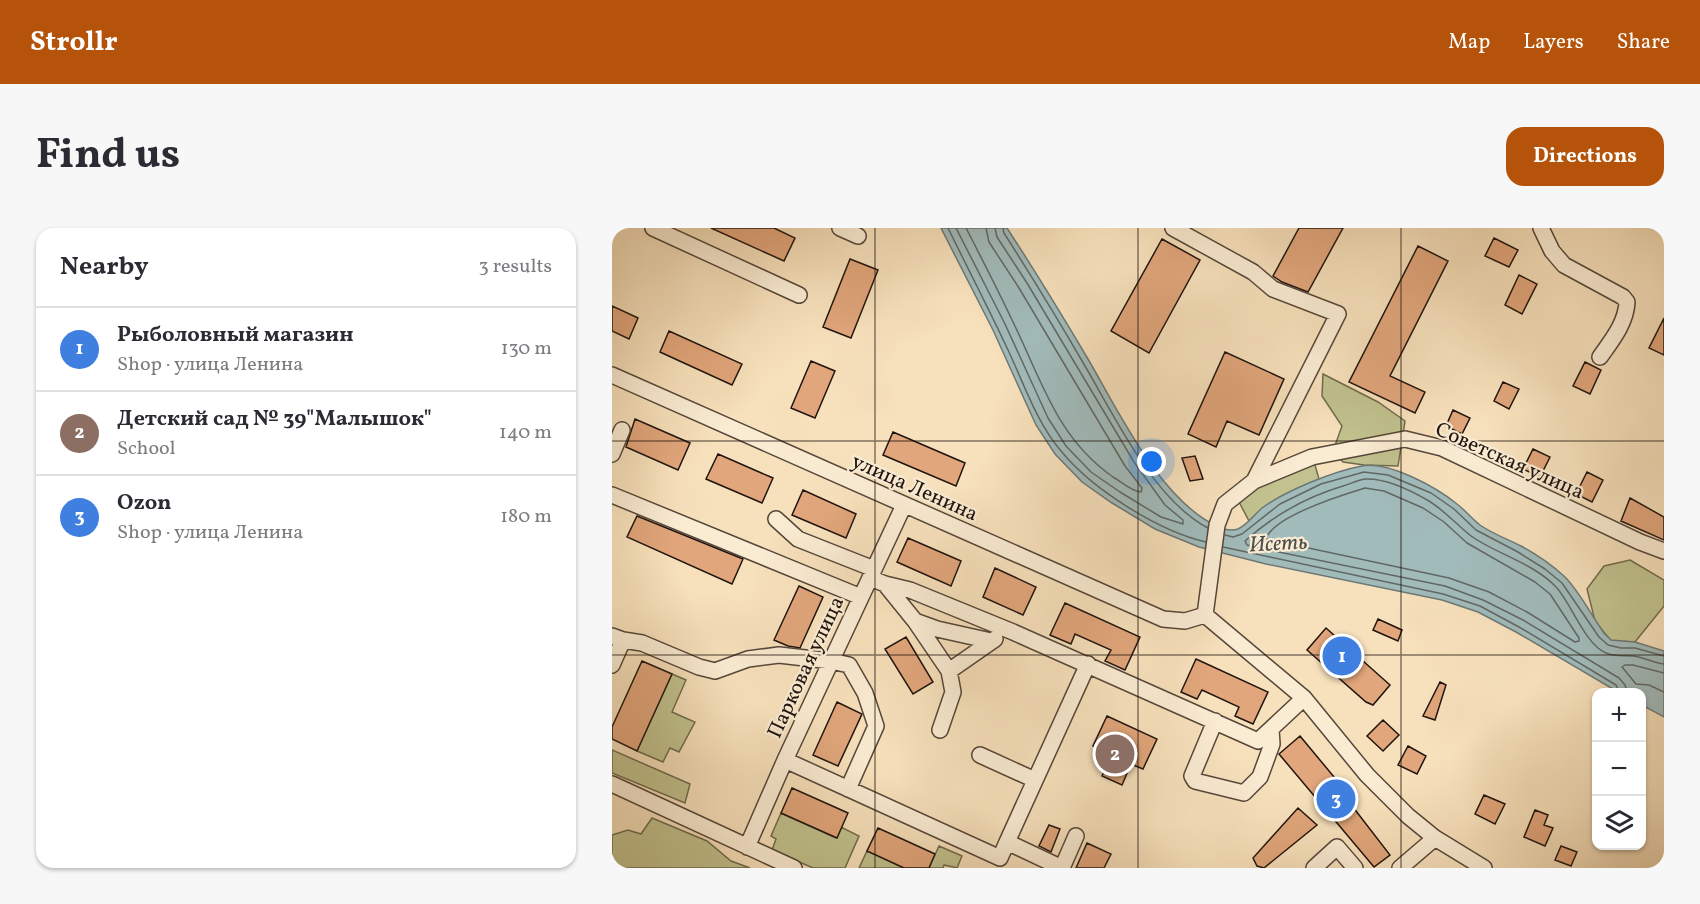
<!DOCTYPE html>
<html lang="en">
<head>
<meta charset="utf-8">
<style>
	:root { --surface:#fff; --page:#f7f7f7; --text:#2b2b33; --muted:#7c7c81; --line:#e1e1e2; --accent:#b45309 }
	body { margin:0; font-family:Vollkorn,serif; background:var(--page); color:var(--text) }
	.controls { position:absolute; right:18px; bottom:18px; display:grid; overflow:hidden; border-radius:12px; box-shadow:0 2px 4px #0004 }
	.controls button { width:54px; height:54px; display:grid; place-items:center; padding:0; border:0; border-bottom:2px solid var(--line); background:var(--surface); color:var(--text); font:30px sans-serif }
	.you { position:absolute; left:540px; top:234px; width:21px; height:21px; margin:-15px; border:4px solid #fff; border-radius:50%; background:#1a73e8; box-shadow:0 0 0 9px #1a73e833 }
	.badge { display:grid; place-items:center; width:39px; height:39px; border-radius:50%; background:var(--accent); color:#fff; font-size:20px; font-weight:700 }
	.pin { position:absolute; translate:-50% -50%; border:3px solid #fff; box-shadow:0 2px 6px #0006 }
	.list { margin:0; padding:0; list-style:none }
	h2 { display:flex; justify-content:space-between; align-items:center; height:78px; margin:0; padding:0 24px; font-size:26px }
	h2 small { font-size:20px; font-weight:400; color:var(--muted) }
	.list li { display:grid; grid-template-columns:39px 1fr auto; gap:18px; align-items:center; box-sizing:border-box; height:84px; padding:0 24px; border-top:2px solid var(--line) }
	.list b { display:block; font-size:22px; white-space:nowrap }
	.list p { margin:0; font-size:20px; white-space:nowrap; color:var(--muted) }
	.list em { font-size:20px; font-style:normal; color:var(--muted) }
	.icon { flex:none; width:33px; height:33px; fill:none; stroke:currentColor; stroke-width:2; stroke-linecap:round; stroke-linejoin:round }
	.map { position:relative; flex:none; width:1052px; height:640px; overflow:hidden; border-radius:18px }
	header { display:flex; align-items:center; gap:36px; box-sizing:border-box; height:84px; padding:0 30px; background:var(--accent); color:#fff }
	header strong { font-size:28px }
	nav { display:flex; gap:33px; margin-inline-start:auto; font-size:21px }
	.intro { display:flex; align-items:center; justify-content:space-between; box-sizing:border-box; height:144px; padding:0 36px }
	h1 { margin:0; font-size:42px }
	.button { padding:15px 27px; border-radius:18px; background:var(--accent); color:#fff; font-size:21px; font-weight:700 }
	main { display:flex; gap:36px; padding:0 36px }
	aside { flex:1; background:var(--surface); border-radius:18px; box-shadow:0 2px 4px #0004 }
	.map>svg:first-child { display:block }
</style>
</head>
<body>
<header>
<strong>Strollr</strong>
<nav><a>Map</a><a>Layers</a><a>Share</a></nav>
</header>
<div class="intro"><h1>Find us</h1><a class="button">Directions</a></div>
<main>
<aside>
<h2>Nearby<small>3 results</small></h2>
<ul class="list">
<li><span class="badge" style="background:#3f7fe0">1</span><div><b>Рыболовный магазин</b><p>Shop · улица Ленина</p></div><em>130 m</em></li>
<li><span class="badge" style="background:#8d6e63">2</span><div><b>Детский сад № 39&quot;Малышок&quot;</b><p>School</p></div><em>140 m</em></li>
<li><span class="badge" style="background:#3f7fe0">3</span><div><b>Ozon</b><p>Shop · улица Ленина</p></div><em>180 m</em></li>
</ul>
</aside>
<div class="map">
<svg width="1052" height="640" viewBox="0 0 1052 640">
	<rect width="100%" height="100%" fill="#f7e1bc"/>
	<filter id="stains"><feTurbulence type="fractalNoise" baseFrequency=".00333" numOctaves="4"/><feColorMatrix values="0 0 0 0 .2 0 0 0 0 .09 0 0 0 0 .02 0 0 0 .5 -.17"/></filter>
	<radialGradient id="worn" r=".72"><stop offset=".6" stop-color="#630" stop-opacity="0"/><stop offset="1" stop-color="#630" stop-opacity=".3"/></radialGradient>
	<path fill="#c1c28e" stroke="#706b4e" stroke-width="1.5" d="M711 146 766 174 793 193 786 238 752 237 731 234 721 223 730 198 710 168Z
		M689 231 703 237 707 251C682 263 657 273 637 293L626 272Z
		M1018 332 1052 352V378L1023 414 999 413 983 393 975 361 992 338Z
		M60 446 74 452 60 484 83 494 67 524 58 520 51 534 25 523Z
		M0 522 78 556 73 575 0 545Z
		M169 585 224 610 229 599 247 608 233 640H201L160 622 164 611 159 608Z
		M40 590 95 613 119 633 138 640H0V607L16 602 29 606Z
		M327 618 350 628 345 640 332 637 331 640H317Z
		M255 623 292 640H247Z"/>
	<path fill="#a1bbbb" stroke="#6d7876" stroke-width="1.5" d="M329 0H395C423 43 450 87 476 131 507 184 550 276 609 300 614 302 620 303 626 301 636 296 642 287 650 280 673 263 722 243 750 238 777 233 824 259 845 276 853 282 860 291 868 297 881 306 895 311 909 318 924 326 940 337 953 349 967 363 980 388 992 405L999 412 1023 414 1052 423V489L1030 477V464H1006L904 404 866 384 830 372 654 336 587 319 543 301 500 275 470 254 443 226 424 197 381 102Z"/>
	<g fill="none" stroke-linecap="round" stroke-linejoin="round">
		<path stroke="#606865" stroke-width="1.5" d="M336 0C356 41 377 81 396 122 412 156 425 195 449 223 480 261 546 303 594 314
			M344 0 393 96 436 190 454 218 479 244 508 264 549 289 571 296V292L553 277 522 234 415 55 385 9 383 0
			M354 0C370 31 386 62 401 94 430 153 445 210 501 249 510 254 519 263 529 264L530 260 513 238 407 60 377 14 374 0
			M391 0 392 5C420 49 447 93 473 138 503 189 542 272 596 300
			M753 260 772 263 811 280 832 294 855 315 923 354 938 366 967 410V413L963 414 915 384 877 364 837 350 654 311C661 288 730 267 753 260Z
			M613 307 621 309 630 306 668 276 709 256 752 244 776 247 819 265 842 281 864 302 906 324 933 341 950 355 987 409 996 417 1009 420H1023L1052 428
			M611 319 831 366 868 378 907 399 1004 457 1007 464
			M1052 445 1021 437H1013L1010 439 1024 456 1037 457 1052 464
			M1015 464 1013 457 1007 450 911 392 871 372 833 358 657 322 635 317 633 313C662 287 694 269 731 258 738 256 746 252 753 251 774 250 800 263 817 273 833 283 845 297 859 308 886 327 922 335 945 360 960 377 973 416 994 425 1003 429 1012 427 1021 428 1032 429 1041 435 1052 436"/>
	</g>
	<path fill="#e1a67b" stroke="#20140f" stroke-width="1.5" d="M99 0H162L183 10 172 33Z
		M687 0H731L696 64 670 54 661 48Z
		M882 10 906 22 897 39 873 28Z
		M550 11 588 32 537 125 499 103Z
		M806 18 836 33 778 148 813 164 803 185 737 154Z
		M238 31 266 42 239 110 211 99Z
		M907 47 925 56 910 86 893 77Z
		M0 78 26 90 17 111 0 103Z
		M1052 90V127L1037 120Z
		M57 103 130 136 120 157 48 124Z
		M613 124 672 151 647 207 615 193 604 219 576 206Z
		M199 133 223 143 203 190 179 180Z
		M973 134 989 142 978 166 961 158Z
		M891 154 907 161 897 181 882 173Z
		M841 182 858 190 850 206 834 198Z
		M23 191 78 215 66 242 14 219Z
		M281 204 353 235 344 258 271 227Z
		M921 221 938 229 928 249 911 241Z
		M106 226 161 250 150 275 94 251Z
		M583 228 591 251 578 253 570 230Z
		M975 244 991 252 980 274 964 266Z
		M191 262 244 286 234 310 180 287Z
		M1018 270 1052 289V312L1009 293Z
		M25 288 131 331 120 356 15 309Z
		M296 310 349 333 339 358 285 334Z
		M383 340 424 359 411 387 371 369Z
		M187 358 211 369 188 420 176 418 162 412Z
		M453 375 528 409 513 442 493 433 499 422 463 406 459 416 438 407Z
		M766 391 790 402 786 413 761 402Z
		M714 400 778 457 761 477 754 474 695 422Z
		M294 409 321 454 301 466 273 421Z
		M584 431 656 464 641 496 623 488 627 479 590 462 585 471 569 464Z
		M30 433 60 446 25 523 0 511V499Z
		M828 454 834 457 823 492 811 488Z
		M225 474 250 486 226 538 201 527Z
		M495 488 545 511 531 541 519 536 510 557 490 548 500 527 481 518Z
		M771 492 787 507 771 523 755 508Z
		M688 508 737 567 734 570 778 627 762 639 667 526Z
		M796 518 814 528 805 546 786 537Z
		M180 560 236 585 225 610 169 585Z
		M872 567 893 576 883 596 863 586Z
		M686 580 705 597 652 640 645 638 641 630Z
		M923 582 936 587 932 597 941 600 933 618 912 609Z
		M437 597 448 601 439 624 427 618Z
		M266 600 323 626 317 640H292L255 623Z
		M475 615 499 626 492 640H464Z
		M949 618 965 624 959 638 943 632Z"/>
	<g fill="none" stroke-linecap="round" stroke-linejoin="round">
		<g stroke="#56473a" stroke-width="18">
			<path id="minor" d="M41 0 187 67
				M228 0 246 8
				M561 0 641 44 661 61 726 86 642 253
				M929 0 940 23 952 37 1011 69 1015 74C1014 95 1000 112 988 129
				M0 147 551 391 573 393 593 387
				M0 226 10 202
				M0 267 249 369
				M164 291 186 311 262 341
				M258 350 273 356 298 362 401 404 646 513 692 470
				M273 356 303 393 325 401 379 413
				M303 393 337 443 341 464 328 502
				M0 408 11 412 0 437
				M11 412 30 415 87 439 103 443 136 431 167 427 219 433 237 437 253 465 264 498 236 561
				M337 443 383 411
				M603 493 580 548 583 553 632 565 648 549 660 516 659 501
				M368 527 423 552
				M173 532 388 630 395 614 450 640 464 608
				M0 556 182 640
				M395 614 476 436
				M135 619 173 532 292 277
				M702 640 725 619 743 640
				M788 640 823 610
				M872 640 823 610 796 588 755 547 692 470 593 387 605 297 613 276 642 253 700 229 793 211 830 220 1028 314 1052 323"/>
		</g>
		<use href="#minor" stroke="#faecd3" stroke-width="15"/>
	</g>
	<path fill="none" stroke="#20140f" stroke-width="1.5" stroke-opacity="0.55" d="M263 0V640M526 0V640M789 0V640M0 213H1052M0 427H1052"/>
	<g text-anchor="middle" stroke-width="4.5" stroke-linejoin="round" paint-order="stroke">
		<g font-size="21" fill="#20140f" stroke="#faecd3">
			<text transform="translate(898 232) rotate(24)" y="7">Советская улица</text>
			<text transform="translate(303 259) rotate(24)" y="7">улица Ленина</text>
			<text transform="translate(193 439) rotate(-65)" y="7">Парковая улица</text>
		</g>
		<g font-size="22" font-style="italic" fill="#4d4e4b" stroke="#faecd3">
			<text transform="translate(666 314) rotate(-3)" y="8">Исеть</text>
		</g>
	</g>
	<rect width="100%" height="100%" filter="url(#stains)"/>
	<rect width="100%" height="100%" fill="url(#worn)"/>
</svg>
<div class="controls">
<button>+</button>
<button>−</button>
<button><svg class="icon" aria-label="layers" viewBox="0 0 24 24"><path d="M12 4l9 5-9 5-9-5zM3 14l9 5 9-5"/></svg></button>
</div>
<div class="you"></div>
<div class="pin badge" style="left:730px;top:428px;background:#3f7fe0">1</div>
<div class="pin badge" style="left:503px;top:526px;background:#8d6e63">2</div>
<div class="pin badge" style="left:724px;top:571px;background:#3f7fe0">3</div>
</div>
</main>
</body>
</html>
